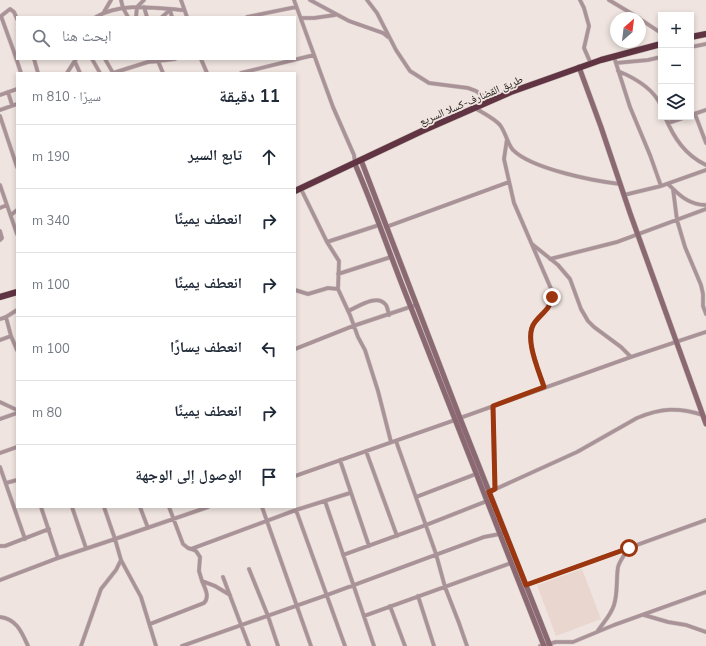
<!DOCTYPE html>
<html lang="ar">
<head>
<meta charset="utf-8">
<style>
	:root { --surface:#fff; --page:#f6f6f7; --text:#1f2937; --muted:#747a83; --line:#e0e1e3 }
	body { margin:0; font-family:"Nunito Sans","Noto Naskh Arabic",sans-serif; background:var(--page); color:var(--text); direction:rtl }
	.controls { position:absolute; right:12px; top:12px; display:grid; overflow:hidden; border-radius:0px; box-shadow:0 2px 6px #0003 }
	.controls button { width:36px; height:36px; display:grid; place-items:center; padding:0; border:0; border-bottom:1px solid var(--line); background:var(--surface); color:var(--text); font:20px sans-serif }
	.compass { position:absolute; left:610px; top:12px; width:36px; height:36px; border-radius:50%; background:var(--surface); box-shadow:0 2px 6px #0003; rotate:28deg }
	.stop { position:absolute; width:12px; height:12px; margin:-9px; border:3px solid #9c360e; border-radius:50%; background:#fff }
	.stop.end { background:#9c360e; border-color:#fff; box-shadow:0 1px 4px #0008 }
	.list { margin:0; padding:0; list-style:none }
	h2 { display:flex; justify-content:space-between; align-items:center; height:52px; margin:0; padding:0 16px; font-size:17px }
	h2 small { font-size:13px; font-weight:400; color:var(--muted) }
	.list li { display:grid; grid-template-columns:26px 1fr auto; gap:12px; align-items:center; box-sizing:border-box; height:64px; padding:0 16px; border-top:1px solid var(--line) }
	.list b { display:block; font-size:15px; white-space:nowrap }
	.list em { font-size:13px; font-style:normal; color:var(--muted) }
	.icon { flex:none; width:22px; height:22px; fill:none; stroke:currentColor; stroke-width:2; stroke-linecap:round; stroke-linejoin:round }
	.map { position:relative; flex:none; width:706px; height:646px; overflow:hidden; direction:ltr }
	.search { position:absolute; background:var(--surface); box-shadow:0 2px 6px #0003; left:16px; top:16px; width:280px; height:44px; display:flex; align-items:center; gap:10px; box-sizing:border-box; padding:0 14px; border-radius:0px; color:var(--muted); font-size:15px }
	.panel { position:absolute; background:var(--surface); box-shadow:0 2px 6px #0003; left:16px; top:72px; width:280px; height:436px; border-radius:0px; direction:rtl }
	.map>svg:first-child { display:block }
</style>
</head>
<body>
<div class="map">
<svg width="706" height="646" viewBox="0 0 706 646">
	<rect width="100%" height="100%" fill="#efe4df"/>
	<path fill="#e9d6ce" d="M582 569 601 619 556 636 537 585Z"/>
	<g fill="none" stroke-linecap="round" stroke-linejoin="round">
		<g stroke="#cac0bb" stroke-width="4.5">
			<path id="street" d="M121 0 123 8 128 17
				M181 0 187 17
				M294 0 333 107 354 155 355 163
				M310 0 349 21 383 33 388 37
				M367 0 377 13 396 50 410 71 429 83 468 88 476 91 490 101
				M580 0 584 8 589 26 584 48 591 64
				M609 0 639 18
				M144 7 147 17
				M170 10 172 17
				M104 12 111 0
				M1 16 14 52 21 73
				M0 17 10 9 14 12 17 19
				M96 17C122 2 155 8 184 10
				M136 17 137 7 144 0
				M162 17 171 9
				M247 17 296 7
				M301 18H314L335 15
				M640 19 661 33
				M691 47 706 44
				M614 57 630 107 650 155 661 186
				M34 59 38 73
				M92 59 100 73
				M105 59 113 73 148 62 175 59
				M201 59 207 73
				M158 61 163 73
				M75 62 80 73
				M616 63 648 60 661 57
				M618 71C635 78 654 89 661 106
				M67 73 76 59
				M241 73 314 55
				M8 92 12 105
				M0 95 17 89
				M475 108C483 113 494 118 500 125 506 133 507 143 513 150 532 169 594 181 620 184
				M0 110 17 104
				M695 114 706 143
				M691 115 706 110
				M0 116 17 167
				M665 117C674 138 685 155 706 165
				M668 123 686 117
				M507 139 504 159 514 203 552 291C553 314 536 313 531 330 527 342 540 375 544 387
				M668 184C679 195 689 205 706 205
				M0 185 17 234
				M301 189 327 242 339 261 338 289 350 315 358 337 365 350 378 391 391 442
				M673 189 677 220 685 247 701 285 703 294V306L706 314
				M624 195 661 186 706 170
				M0 208 7 205
				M11 215 17 210
				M386 227 509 182
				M0 231 2 238 0 240
				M327 242 379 225
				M532 244 558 265 570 279 581 309 588 321 594 327 621 347 631 357
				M550 259 617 242 706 209
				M338 274 391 257
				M295 290 308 294 328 288 338 289
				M348 311C358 307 377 293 386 305 388 308 388 312 389 315
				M6 317 11 336 17 350
				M0 319 6 317 17 310
				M0 340 11 336
				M295 349 353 326 416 305
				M0 402 17 410
				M493 406 495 489
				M460 418 631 357 706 332
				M0 419 17 413
				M396 441 436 554 445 587 459 623 467 646
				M366 451 397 536
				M0 453 17 447
				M340 460 369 546
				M0 467 25 539
				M295 476 455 420
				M6 483 17 480
				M489 492 577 452 637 418C661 408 678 407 703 415
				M416 497 476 474
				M325 501 374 646
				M41 507 58 558
				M72 507 86 548
				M104 507 115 539 208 507
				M140 507 148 528
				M169 507 183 544 188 548 191 549 296 510 350 493
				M262 507 311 646
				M296 510 345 646
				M0 546H5L49 529
				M191 549 196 551 200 557 199 571 202 581 215 586 230 595
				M343 555 426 525 487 501
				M249 569 268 616 278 646
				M223 577 249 646
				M0 580 58 558 115 539 121 560 141 597 156 646
				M526 585 706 520
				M418 596 434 646
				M390 606 405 646
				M644 615 668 622 686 625 706 632
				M364 616 511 563
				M0 617C17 619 22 633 28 646
				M150 624 204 603C210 597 205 588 202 581
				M597 632C603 623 611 615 614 605 618 593 616 579 618 567 620 560 625 554 629 548
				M81 646 101 589 116 570 121 560
				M182 646 327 595 484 537 505 533
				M540 646 556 642H573L614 625 706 592"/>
		</g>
		<g stroke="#cac0bb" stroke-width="6">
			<path id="secondary" d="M579 67 601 127 630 213 706 424
				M361 160 460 418 550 646
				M355 164C375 210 391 258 410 305 455 418 499 532 544 646"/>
		</g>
		<g stroke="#cac0bb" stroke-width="7">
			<path id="highway" d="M691 37 706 34
				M295 191 422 131 511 92 601 60 661 44
				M0 297 17 292"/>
		</g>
		<use href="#street" stroke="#a99298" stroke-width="3.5"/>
		<use href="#secondary" stroke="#8b6973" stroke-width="5"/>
		<use href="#highway" stroke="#603442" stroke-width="6"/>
	</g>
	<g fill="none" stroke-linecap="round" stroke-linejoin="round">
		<path stroke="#9c360e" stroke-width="5" d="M552 297C551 308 542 313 535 322 523 337 539 371 544 387L493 406 495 489 489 492 526 585 629 548"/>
	</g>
	<g text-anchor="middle" stroke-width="3.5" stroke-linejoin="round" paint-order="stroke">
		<g font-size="11" fill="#1f1b19" stroke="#efe4df">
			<text transform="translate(471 100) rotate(-23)" y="4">طريق القضارف-كسلا السريع</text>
		</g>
	</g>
</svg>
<div class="controls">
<button>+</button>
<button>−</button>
<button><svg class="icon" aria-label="layers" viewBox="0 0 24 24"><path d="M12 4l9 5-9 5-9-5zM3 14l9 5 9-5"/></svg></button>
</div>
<svg class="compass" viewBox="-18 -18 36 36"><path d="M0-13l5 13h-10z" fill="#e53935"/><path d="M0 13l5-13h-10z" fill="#747a83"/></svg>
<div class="stop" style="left:629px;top:548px"></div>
<div class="stop end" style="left:552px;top:297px"></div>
<div class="search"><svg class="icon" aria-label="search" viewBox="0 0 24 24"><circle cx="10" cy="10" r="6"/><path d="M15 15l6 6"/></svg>ابحث هنا</div>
<section class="panel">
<h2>11 دقيقة<small>سيرًا · 810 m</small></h2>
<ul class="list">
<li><svg class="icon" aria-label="ahead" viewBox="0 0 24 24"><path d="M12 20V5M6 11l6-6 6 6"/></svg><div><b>تابع السير</b></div><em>190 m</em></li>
<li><svg class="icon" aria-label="right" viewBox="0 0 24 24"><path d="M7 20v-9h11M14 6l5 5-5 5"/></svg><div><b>انعطف يمينًا</b></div><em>340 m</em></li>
<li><svg class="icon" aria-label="right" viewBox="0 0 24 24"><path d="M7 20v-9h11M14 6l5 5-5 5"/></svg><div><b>انعطف يمينًا</b></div><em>100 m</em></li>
<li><svg class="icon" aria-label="left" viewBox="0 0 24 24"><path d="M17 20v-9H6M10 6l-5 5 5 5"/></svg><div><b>انعطف يسارًا</b></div><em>100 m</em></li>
<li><svg class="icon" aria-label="right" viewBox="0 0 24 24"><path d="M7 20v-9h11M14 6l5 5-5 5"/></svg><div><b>انعطف يمينًا</b></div><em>80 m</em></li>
<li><svg class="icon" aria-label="arrive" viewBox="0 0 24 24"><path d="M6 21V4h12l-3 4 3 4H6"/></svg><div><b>الوصول إلى الوجهة</b></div></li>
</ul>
</section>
</div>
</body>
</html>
